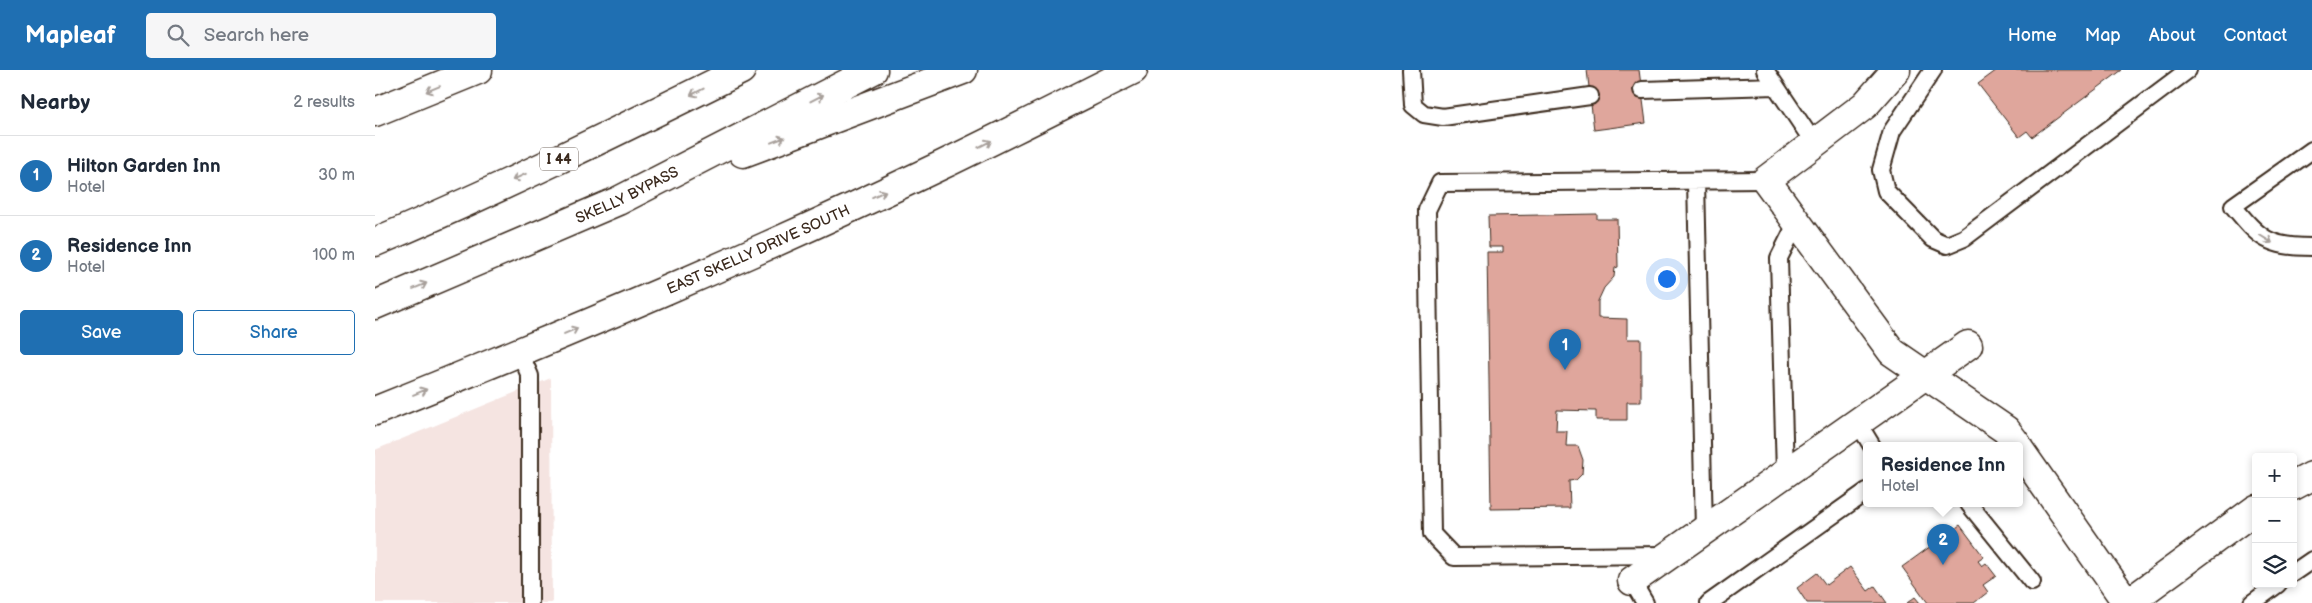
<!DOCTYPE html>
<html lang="en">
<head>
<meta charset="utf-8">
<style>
	:root { --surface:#fff; --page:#f6f6f7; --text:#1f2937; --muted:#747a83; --line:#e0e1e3; --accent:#1f6fb2 }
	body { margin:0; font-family:"Balsamiq Sans",sans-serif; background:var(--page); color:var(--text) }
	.controls { position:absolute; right:15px; bottom:15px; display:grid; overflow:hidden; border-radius:5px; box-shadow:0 2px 8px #0003 }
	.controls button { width:45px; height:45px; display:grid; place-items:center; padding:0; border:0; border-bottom:1px solid var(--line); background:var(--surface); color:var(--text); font:25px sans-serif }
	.you { position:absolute; left:1291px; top:208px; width:18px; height:18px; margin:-12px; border:4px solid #fff; border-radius:50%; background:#1a73e8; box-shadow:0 0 0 8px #1a73e833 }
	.badge { display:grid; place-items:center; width:32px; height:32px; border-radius:50%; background:var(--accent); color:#fff; font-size:16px; font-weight:700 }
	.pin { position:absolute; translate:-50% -41px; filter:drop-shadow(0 1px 2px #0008) }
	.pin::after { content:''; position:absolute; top:26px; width:18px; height:15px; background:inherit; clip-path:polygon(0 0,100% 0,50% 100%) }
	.popup { position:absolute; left:1488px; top:372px; width:160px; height:65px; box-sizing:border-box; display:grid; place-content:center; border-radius:5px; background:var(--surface); filter:drop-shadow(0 1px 4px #0005); font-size:16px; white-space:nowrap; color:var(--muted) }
	.popup b { font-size:19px; color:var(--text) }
	.popup::after { content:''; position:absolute; left:50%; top:100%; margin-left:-10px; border:10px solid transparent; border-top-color:var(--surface) }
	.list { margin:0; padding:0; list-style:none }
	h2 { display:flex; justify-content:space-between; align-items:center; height:65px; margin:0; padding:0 20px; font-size:21px }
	h2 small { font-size:16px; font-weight:400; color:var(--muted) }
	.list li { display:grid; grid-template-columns:32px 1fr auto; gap:15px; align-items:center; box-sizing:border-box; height:80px; padding:0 20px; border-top:1px solid var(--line) }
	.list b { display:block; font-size:19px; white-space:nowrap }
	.list p { margin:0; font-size:16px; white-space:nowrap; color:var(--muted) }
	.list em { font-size:16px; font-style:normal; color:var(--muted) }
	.actions { display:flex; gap:10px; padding:15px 20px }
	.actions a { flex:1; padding:11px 0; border:1px solid var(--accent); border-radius:5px; text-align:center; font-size:18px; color:var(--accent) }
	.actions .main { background:var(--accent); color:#fff }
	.icon { flex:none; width:28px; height:28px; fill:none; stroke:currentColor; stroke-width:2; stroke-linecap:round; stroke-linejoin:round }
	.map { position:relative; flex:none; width:1937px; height:533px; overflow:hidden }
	header { display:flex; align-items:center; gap:30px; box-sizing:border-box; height:70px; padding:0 25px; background:var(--accent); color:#fff }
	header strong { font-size:24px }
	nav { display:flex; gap:28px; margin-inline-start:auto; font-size:18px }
	.search { width:350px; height:45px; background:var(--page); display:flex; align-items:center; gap:12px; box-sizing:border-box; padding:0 18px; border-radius:5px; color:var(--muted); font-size:19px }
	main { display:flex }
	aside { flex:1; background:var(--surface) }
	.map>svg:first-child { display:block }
</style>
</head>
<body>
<header>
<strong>Mapleaf</strong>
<div class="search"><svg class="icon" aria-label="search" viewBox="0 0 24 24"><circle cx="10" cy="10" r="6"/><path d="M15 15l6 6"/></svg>Search here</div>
<nav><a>Home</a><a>Map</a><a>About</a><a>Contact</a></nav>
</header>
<main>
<aside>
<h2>Nearby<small>2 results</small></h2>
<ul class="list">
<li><span class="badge">1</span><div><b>Hilton Garden Inn</b><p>Hotel</p></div><em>30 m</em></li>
<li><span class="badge">2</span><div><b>Residence Inn</b><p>Hotel</p></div><em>100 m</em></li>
</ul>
<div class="actions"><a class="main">Save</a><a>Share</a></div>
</aside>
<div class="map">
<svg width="1937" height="533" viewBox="0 0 1937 533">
	<rect width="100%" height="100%" fill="#fff"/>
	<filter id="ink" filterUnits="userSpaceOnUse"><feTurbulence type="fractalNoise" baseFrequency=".02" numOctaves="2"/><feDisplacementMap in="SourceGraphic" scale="10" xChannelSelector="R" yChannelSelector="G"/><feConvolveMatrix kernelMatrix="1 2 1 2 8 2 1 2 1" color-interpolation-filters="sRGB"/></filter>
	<g filter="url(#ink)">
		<path fill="#f5e4e1" d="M176 308 177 533H0V380Z"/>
		<path fill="#dfa69c" stroke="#3b2a1e" d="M1212 0H1264L1271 53 1219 60Z
			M1622 0H1747L1657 67 1652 61 1644 67 1603 14Z
			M1222 144V149H1242L1243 197 1240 198 1239 207 1229 218 1223 231V248L1252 249V269H1266V332H1252V350H1221V341L1182 340 1181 361H1192L1191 376H1203L1208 390 1207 404 1201 410 1194 411 1195 438 1116 439 1112 182H1128V177H1114L1113 146Z
			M1585 455 1609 487 1603 491 1607 496 1611 493 1621 506 1608 515 1613 522 1599 533H1553L1527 497Z
			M1475 497 1493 521 1500 516 1512 533H1432L1422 518 1442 503 1451 515Z
			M1540 527 1545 533H1532Z"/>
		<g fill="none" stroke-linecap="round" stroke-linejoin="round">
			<g stroke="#3b2a1e" stroke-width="20">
				<path id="lane" d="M1036 0 1038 35 1049 44 1068 47 1215 26
					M1390 0 1439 73
					M1558 0 1517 61 1506 100 1511 121 1558 169 1572 175 1589 168 1813 0
					M1267 20 1401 16
					M1937 80 1858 136C1885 169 1893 177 1937 177
					M1321 111 1329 460
					M145 283 155 306V533
					M1483 353 1497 376
					M1410 404 1404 188 1422 152
					M1594 434 1657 512
					M1292 485 1079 487 1057 464 1052 140 1065 113 1391 110
					M1918 503 1937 490
					M1257 511 1270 533
					M1334 533 1492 421
					M1877 533 1903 514"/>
			</g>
			<g stroke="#3b2a1e" stroke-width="31">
				<path id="street" d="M1521 0 1490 35 1391 110 1517 282 1631 360 1643 376
					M1644 379 1752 533
					M1918 416 1937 406
					M1257 511 1593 275
					M1753 533 1881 439"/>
			</g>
			<g stroke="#3b2a1e" stroke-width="31">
				<g id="secondary">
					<path d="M0 42 103 0"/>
					<path id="s1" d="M0 341C191 264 382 184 567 95 631 64 694 32 758 0"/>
				</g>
			</g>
			<g stroke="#3b2a1e" stroke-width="31">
				<g id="highway">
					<path d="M368 83 588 0"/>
					<path d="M0 172C124 120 245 60 366 0"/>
					<path id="s2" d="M0 235 243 131 498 0"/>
				</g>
			</g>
			<use href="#lane" stroke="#fff" stroke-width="16"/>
			<use href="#street" stroke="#fff" stroke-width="28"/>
			<use href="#secondary" stroke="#fff" stroke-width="28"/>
			<use href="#highway" stroke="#fff" stroke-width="28"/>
		</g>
		<defs><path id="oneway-shaft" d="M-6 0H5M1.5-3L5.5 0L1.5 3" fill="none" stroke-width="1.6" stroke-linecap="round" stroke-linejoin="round" transform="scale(1.25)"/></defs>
		<g stroke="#a79f9a">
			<use href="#oneway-shaft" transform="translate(58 19) rotate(158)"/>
			<use href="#oneway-shaft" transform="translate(322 22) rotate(153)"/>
			<use href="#oneway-shaft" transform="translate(442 28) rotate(-27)"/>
			<use href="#oneway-shaft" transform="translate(403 70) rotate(-21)"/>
			<use href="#oneway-shaft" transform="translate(610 74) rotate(-27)"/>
			<use href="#oneway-shaft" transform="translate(144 107) rotate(155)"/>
			<use href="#oneway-shaft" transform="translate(504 124) rotate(-24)"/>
			<use href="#oneway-shaft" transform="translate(1891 169) rotate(32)"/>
			<use href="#oneway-shaft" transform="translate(45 216) rotate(-23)"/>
			<use href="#oneway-shaft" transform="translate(196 261) rotate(-23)"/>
			<use href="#oneway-shaft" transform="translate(45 322) rotate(-22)"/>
		</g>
	</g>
	<g text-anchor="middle" stroke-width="4.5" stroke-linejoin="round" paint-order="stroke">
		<rect fill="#fff" stroke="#766a62" stroke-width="1" x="165" y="77.5" width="38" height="23" rx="4"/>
		<g font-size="14" font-weight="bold" fill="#3b2a1e">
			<text x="184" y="94">I 44</text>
		</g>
		<g font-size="15" fill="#3b2a1e" stroke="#fff">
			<text dy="5" stroke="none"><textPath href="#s2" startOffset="275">SKELLY BYPASS</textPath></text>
			<text dy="5" stroke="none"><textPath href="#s1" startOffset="416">EAST SKELLY DRIVE SOUTH</textPath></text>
		</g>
	</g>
</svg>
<div class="controls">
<button>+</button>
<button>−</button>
<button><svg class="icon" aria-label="layers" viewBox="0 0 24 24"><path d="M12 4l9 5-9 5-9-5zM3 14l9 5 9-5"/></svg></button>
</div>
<div class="you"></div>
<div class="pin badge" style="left:1190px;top:300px">1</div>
<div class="pin badge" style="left:1568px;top:495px">2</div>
<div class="popup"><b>Residence Inn</b>Hotel</div>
</div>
</main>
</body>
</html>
